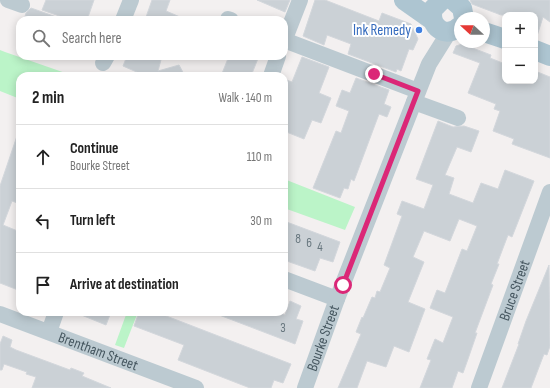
<!DOCTYPE html>
<html lang="en">
<head>
<meta charset="utf-8">
<style>
	:root { --surface:#fff; --page:#f2f2f2; --text:#222; --muted:#767676; --line:#e0e0e0 }
	body { margin:0; font-family:"Sofia Sans Condensed",sans-serif; background:var(--page); color:var(--text) }
	.controls { position:absolute; right:12px; top:12px; display:grid; overflow:hidden; border-radius:8px; box-shadow:0 2px 10px #0003 }
	.controls button { width:36px; height:36px; display:grid; place-items:center; padding:0; border:0; border-bottom:1px solid var(--line); background:var(--surface); color:var(--text); font:20px sans-serif }
	.compass { position:absolute; left:454px; top:12px; width:36px; height:36px; border-radius:50%; background:var(--surface); box-shadow:0 2px 10px #0003; rotate:291deg }
	.stop { position:absolute; width:12px; height:12px; margin:-9px; border:3px solid #db2777; border-radius:50%; background:#fff }
	.stop.end { background:#db2777; border-color:#fff; box-shadow:0 1px 4px #0008 }
	.list { margin:0; padding:0; list-style:none }
	h2 { display:flex; justify-content:space-between; align-items:center; height:52px; margin:0; padding:0 16px; font-size:17px }
	h2 small { font-size:13px; font-weight:400; color:var(--muted) }
	.list li { display:grid; grid-template-columns:26px 1fr auto; gap:12px; align-items:center; box-sizing:border-box; height:64px; padding:0 16px; border-top:1px solid var(--line) }
	.list b { display:block; font-size:15px; white-space:nowrap }
	.list p { margin:0; font-size:13px; white-space:nowrap; color:var(--muted) }
	.list em { font-size:13px; font-style:normal; color:var(--muted) }
	.icon { flex:none; width:22px; height:22px; fill:none; stroke:currentColor; stroke-width:2; stroke-linecap:round; stroke-linejoin:round }
	.map { position:relative; flex:none; width:550px; height:388px; overflow:hidden }
	.search { position:absolute; background:var(--surface); box-shadow:0 2px 10px #0003; left:16px; top:16px; width:272px; height:44px; display:flex; align-items:center; gap:10px; box-sizing:border-box; padding:0 14px; border-radius:12px; color:var(--muted); font-size:15px }
	.panel { position:absolute; background:var(--surface); box-shadow:0 2px 10px #0003; left:16px; top:72px; width:272px; height:244px; border-radius:12px }
	.map>svg:first-child { display:block }
</style>
</head>
<body>
<div class="map">
<svg width="550" height="388" viewBox="0 0 550 388">
	<rect width="100%" height="100%" fill="#f3f0f0"/>
	<path fill="#bbf4c8" d="M0 50 5 52 74 76H20V99L0 91Z
		M284 179 355 207 345 230 284 208Z
		M127 312H138L124 348 115 345Z"/>
	<path fill="#cbd1d6" stroke="#d3d7dc" d="M46 0H94L87 20H71L42 10Z
		M152 0H170L166 11 187 20H145Z
		M257 0H290L285 12Z
		M315 0H325L379 21 382 13 411 24 418 39 413 50 409 49 401 71 397 69 396 72 348 54 351 44 327 35 324 45 303 36Z
		M470 0H550V22L543 17 537 36 535 35V15H501L472 4Z
		M31 8 62 19V20H24L26 13Z
		M462 44 491 55 490 58 505 64V81H535V71L550 77V158L512 144 514 139 493 131 500 111 494 109 496 104 468 93 480 63 453 53 456 46Z
		M127 56H162L158 71 179 65 185 76H137L139 73 123 66Z
		M229 56H259L251 76H221Z
		M302 57 329 67 319 93 331 98 321 123 312 120 304 139 284 131V79L292 82Z
		M356 78 389 90 384 104 391 107 387 117 379 114 354 181 351 179 348 189 344 188 340 198 313 188 336 131 341 133 349 111 336 106 342 90 350 93Z
		M438 121 453 127 464 126 479 131 471 152 457 147 445 175 454 178 449 194 473 203 481 183 498 189 505 170 534 181 512 237 508 235 497 264H499L491 284 493 285 475 333H477L468 359 463 373 458 371 452 388H420L431 360 427 359 435 339 443 343 453 317 430 308 437 290 445 293 462 249 467 251 477 226 459 219 450 241 424 231 413 257 424 262 408 302 425 309 409 352 394 346 386 367 367 361 357 388H338L361 334 356 332 362 317 363 318 372 297 375 298 377 291 380 292 390 268 384 265 402 216 397 214 402 201 424 209 433 185 416 179Z
		M18 133 20 134V204L12 201 3 225 20 232V284L18 290 0 283V186Z
		M284 221 340 242 333 262 320 258 315 271 284 260Z
		M549 265 550 346 547 355 544 354 531 388H502L519 344H518L526 321Z
		M290 301 301 306 296 319 303 321 295 344 214 313 279 312 285 315Z
		M74 312H111L106 325Z
		M139 312H156L291 364 283 383 274 380 271 388H250L178 360 184 345 134 326Z
		M3 336 12 340 10 347 16 350 70 370 71 368 84 373 82 376 111 388H32L36 377 26 374 27 372 4 364 2 370H0V344Z"/>
	<g fill="none" stroke-linecap="round" stroke-linejoin="round">
		<g stroke="#bccad1" stroke-width="16">
			<path d="M8 0 22 5"/>
			<path d="M228 19 231 20"/>
			<path d="M123 20 131 0"/>
			<path d="M284 40 418 91"/>
			<path d="M284 41 300 0"/>
			<path d="M103 63 107 56"/>
			<path d="M271 76 278 56"/>
			<path d="M414 102 458 118"/>
			<path d="M284 279 337 299"/>
			<path id="s1" d="M0 314 196 388"/>
			<path d="M49 332 56 312"/>
			<path id="s2" d="M305 388 337 299 414 102 429 64 449 32"/>
			<path id="s3" d="M479 388 550 192"/>
		</g>
		<path stroke="#adc5d1" stroke-width="20" d="M404 0 431 19
			M442 0 433 9C428 26 446 40 460 26
			M453 0 462 8 464 18
			M484 32 505 39
			M535 50 550 56"/>
	</g>
	<g fill="none" stroke-linecap="round" stroke-linejoin="round">
		<path stroke="#db2777" stroke-width="5" d="M343 285 418 91 374 74"/>
	</g>
	<circle fill="#3f7fe0" stroke="#fff" stroke-width="1.5" cx="419" cy="30" r="4"/>
	<g text-anchor="middle" stroke-width="4" stroke-linejoin="round" paint-order="stroke">
		<g font-size="13" fill="#67767e">
			<text x="298" y="243">8</text>
			<text x="309" y="247">6</text>
			<text x="320" y="251">4</text>
			<text x="283" y="332">3</text>
		</g>
		<g font-size="15" fill="#366cbe" stroke="#fff" text-anchor="end">
			<text x="411" y="35">Ink Remedy</text>
		</g>
		<g font-size="15" fill="#465760" stroke="#fff">
			<text dy="5" stroke="none"><textPath href="#s3" startOffset="104">Bruce Street</textPath></text>
			<text dy="5" stroke="none"><textPath href="#s2" startOffset="53">Bourke Street</textPath></text>
			<text dy="5" stroke="none"><textPath href="#s1" startOffset="105">Brentham Street</textPath></text>
		</g>
	</g>
</svg>
<div class="controls">
<button>+</button>
<button>−</button>
</div>
<svg class="compass" viewBox="-18 -18 36 36"><path d="M0-13l5 13h-10z" fill="#e53935"/><path d="M0 13l5-13h-10z" fill="#767676"/></svg>
<div class="stop" style="left:343px;top:285px"></div>
<div class="stop end" style="left:374px;top:74px"></div>
<div class="search"><svg class="icon" aria-label="search" viewBox="0 0 24 24"><circle cx="10" cy="10" r="6"/><path d="M15 15l6 6"/></svg>Search here</div>
<section class="panel">
<h2>2 min<small>Walk · 140 m</small></h2>
<ul class="list">
<li><svg class="icon" aria-label="ahead" viewBox="0 0 24 24"><path d="M12 20V5M6 11l6-6 6 6"/></svg><div><b>Continue</b><p>Bourke Street</p></div><em>110 m</em></li>
<li><svg class="icon" aria-label="left" viewBox="0 0 24 24"><path d="M17 20v-9H6M10 6l-5 5 5 5"/></svg><div><b>Turn left</b></div><em>30 m</em></li>
<li><svg class="icon" aria-label="arrive" viewBox="0 0 24 24"><path d="M6 21V4h12l-3 4 3 4H6"/></svg><div><b>Arrive at destination</b></div></li>
</ul>
</section>
</div>
</body>
</html>
